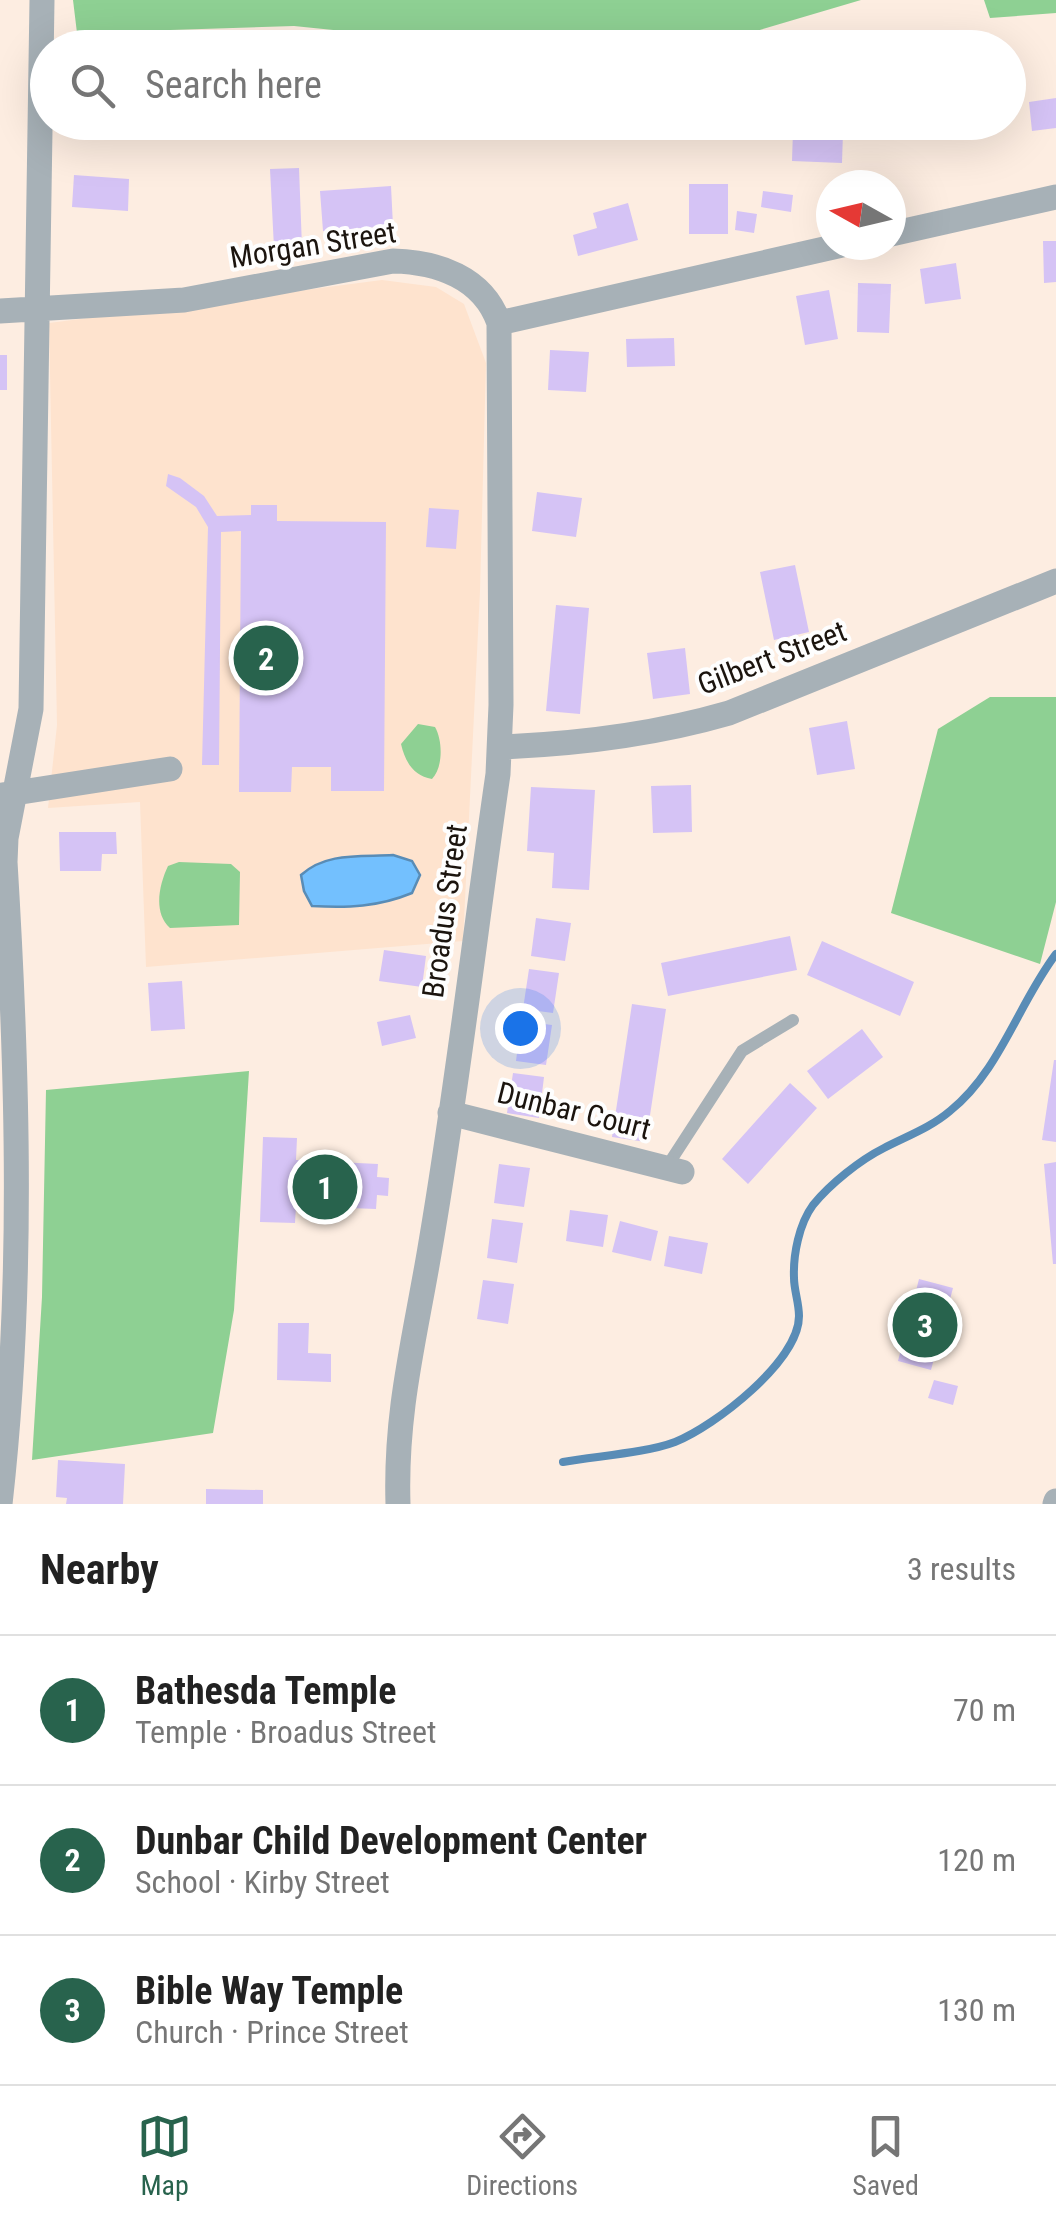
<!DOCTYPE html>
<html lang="en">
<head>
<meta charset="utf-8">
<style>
	:root { --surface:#fff; --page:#f6f6f6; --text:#222; --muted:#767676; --line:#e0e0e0; --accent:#28634d }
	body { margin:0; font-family:"Roboto Condensed",sans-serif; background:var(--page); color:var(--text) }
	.compass { position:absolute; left:816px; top:170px; width:90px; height:90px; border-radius:50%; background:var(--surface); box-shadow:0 10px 40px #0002; rotate:278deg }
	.you { position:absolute; left:520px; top:1028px; width:35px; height:35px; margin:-25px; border:8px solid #fff; border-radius:50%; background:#1a73e8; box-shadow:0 0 0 15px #1a73e833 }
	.badge { display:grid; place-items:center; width:65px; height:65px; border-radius:50%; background:var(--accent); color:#fff; font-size:32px; font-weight:700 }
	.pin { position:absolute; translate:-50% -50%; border:5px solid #fff; box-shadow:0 2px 10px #0006 }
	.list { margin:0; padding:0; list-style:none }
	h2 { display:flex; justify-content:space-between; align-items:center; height:130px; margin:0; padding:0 40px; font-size:42px }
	h2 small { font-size:32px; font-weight:400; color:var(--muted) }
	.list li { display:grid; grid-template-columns:65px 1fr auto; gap:30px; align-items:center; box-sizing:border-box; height:150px; padding:0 40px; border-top:2px solid var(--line) }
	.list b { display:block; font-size:38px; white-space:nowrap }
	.list p { margin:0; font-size:32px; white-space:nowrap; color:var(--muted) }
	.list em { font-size:32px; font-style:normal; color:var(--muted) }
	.icon { flex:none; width:55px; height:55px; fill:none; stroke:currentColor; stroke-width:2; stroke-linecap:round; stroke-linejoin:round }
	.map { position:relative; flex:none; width:1056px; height:1504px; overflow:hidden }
	.search { position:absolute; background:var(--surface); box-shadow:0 10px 40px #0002; left:30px; right:30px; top:30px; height:110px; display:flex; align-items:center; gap:25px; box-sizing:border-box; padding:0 35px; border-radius:55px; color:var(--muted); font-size:38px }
	.sheet { height:580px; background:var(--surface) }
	nav { display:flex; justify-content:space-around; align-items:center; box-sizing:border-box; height:140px; border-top:2px solid var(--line); background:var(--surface); font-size:28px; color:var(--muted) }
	nav a { display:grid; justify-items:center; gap:5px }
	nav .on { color:var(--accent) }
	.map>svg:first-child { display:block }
</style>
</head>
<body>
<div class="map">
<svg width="1056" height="1504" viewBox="0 0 1056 1504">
	<rect width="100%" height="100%" fill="#fdede1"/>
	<path fill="#fee3ce" d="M382 280 436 287 464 304 486 363 480 591 463 941 146 967 140 802 48 808 57 725 49 323Z"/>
	<path fill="#8ed093" d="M73 0H861L699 48 500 47 294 26 77 33Z
		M984 0H1056V13L990 18Z
		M990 697H1056V902L1040 964 891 913 938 729Z
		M418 724 435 727C443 741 443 768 432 779 413 776 405 761 401 744Z
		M179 862 231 864 240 872 239 925 170 928C153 913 159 885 168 866Z
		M249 1071 234 1310 213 1433 32 1460 42 1297 46 1090Z"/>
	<path fill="#73c0fe" stroke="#598cb6" stroke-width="2.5" d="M393 855 412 861 420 875 412 893C378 907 348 908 312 906L304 891 301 875C326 852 361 857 393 855Z"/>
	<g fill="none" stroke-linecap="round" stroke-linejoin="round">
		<path stroke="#598cb6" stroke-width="8" d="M563 1462C596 1456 646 1453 675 1442 715 1426 799 1361 799 1316 799 1303 794 1290 794 1278 793 1255 799 1224 813 1205 830 1184 860 1160 884 1148 907 1136 930 1128 950 1111 1000 1071 1018 1004 1056 954"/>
	</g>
	<path fill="#d5c3f5" d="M1056 98V128L1032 131 1029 102Z
		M793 130 843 132 842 163 792 161Z
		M299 168 302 247 274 248 270 169Z
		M74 175 129 179 128 211 72 207Z
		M689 184H728V234H689Z
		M391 186 393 226 323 231 320 191Z
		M763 191 793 195 791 212 761 207Z
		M628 203 638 240 578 256 573 235 597 228 593 213Z
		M737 211 757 214 754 233 735 230Z
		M1043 241H1056V282L1044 283Z
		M956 263 961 299 925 304 920 269Z
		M858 283 891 284 889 333 857 332Z
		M829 290 838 339 805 345 796 296Z
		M674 338 675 366 627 367 626 339Z
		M550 350 589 352 586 392 548 390Z
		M0 355H7V390H0Z
		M168 474 180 478 204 496 217 516 251 515V505H277V521L386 522 384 791H331V767H292L291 792H239L241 531 221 532 219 765H202L208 527 196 507 166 486Z
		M537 492 582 498 576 537 532 531Z
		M429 508 459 510 456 549 426 547Z
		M795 565 809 632 774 640 760 572Z
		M556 605 589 608 580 714 546 711Z
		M685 648 690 694 653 699 647 653Z
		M847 721 855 769 817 775 809 728Z
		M691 785 692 832 653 833 651 786Z
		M531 787 595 790 589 890 552 888 554 853 527 851Z
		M59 832H116L117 854H102L101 871H60Z
		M536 918 571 923 565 961 531 956Z
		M790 936 797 970 668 996 661 963Z
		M822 941 914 982 900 1016 807 975Z
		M384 950 426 956 422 987 379 981Z
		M529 969 559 973 553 1013 523 1009Z
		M182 981 185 1029 151 1031 148 983Z
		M632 1004 666 1009 646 1142 612 1137Z
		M410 1015 416 1038 382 1046 377 1022Z
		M521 1021 552 1025 546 1065 516 1061Z
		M862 1029 883 1057 828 1099 807 1071Z
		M1054 1060H1056V1142L1042 1140Z
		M513 1073 544 1077 539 1118 507 1113Z
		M790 1083 817 1108 748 1184 722 1159Z
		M263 1137 297 1138 296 1160 378 1164 377 1177 389 1178 388 1196 377 1195 376 1209 296 1206 295 1223 260 1222Z
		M1056 1162V1264H1053L1044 1164Z
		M499 1164 530 1168 524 1207 494 1203Z
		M570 1210 608 1215 603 1247 566 1241Z
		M492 1219 523 1223 517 1263 487 1258Z
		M620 1221 658 1231 651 1261 612 1252Z
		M669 1236 708 1243 702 1274 664 1266Z
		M919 1279 953 1288 931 1370 898 1361Z
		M483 1280 514 1284 508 1324 477 1319Z
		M278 1323H309L308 1353 331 1354V1382L277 1380Z
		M934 1380 958 1386 953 1405 928 1398Z
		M58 1460 125 1464 123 1504H66L67 1498 56 1497Z
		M206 1489 263 1490V1504H206Z"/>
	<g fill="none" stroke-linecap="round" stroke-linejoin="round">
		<path stroke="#a7b1b7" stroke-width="12" d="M666 1168 742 1051 793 1020"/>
		<path stroke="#a7b1b7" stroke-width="25" d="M891 234 1056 197
			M0 311 184 300 393 261C437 262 483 277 499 323L501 705 498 774C475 932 457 1091 430 1248 415 1338 395 1411 398 1504
			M499 323 842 245
			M500 747C579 744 653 735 729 713L1056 581
			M2 795 170 769
			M450 1113 682 1172
			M0 1504C24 1290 18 1076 5 862L6 838 31 709 42 0
			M1055 1504 1056 1501"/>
	</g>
	<g text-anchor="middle" stroke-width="8" stroke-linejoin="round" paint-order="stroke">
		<g font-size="30" fill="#1b140e" stroke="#fefefe">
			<text transform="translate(313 245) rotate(-9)" y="10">Morgan Street</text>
			<text transform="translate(772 658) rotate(-21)" y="10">Gilbert Street</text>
			<text transform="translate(445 911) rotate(-82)" y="10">Broadus Street</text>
			<text transform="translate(574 1111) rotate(14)" y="10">Dunbar Court</text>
		</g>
	</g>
</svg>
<svg class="compass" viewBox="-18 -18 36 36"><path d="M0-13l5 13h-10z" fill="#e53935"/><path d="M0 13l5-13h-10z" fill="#767676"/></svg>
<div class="you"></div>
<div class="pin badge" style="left:325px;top:1187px">1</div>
<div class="pin badge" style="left:266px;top:658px">2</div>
<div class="pin badge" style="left:925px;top:1325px">3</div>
<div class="search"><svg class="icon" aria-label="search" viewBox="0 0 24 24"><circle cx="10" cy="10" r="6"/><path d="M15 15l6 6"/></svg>Search here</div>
</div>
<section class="sheet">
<h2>Nearby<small>3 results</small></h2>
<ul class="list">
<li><span class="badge">1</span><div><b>Bathesda Temple</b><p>Temple · Broadus Street</p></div><em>70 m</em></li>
<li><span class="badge">2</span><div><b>Dunbar Child Development Center</b><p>School · Kirby Street</p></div><em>120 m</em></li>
<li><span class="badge">3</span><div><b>Bible Way Temple</b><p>Church · Prince Street</p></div><em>130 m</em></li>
</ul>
</section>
<nav>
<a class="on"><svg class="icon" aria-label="map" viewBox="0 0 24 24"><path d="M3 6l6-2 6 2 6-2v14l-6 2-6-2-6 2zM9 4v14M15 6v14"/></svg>Map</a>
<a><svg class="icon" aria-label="directions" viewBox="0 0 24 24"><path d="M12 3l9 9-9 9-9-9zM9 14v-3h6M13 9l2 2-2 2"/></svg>Directions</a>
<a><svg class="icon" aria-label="saved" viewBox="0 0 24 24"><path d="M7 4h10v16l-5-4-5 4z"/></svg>Saved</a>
</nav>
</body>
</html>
